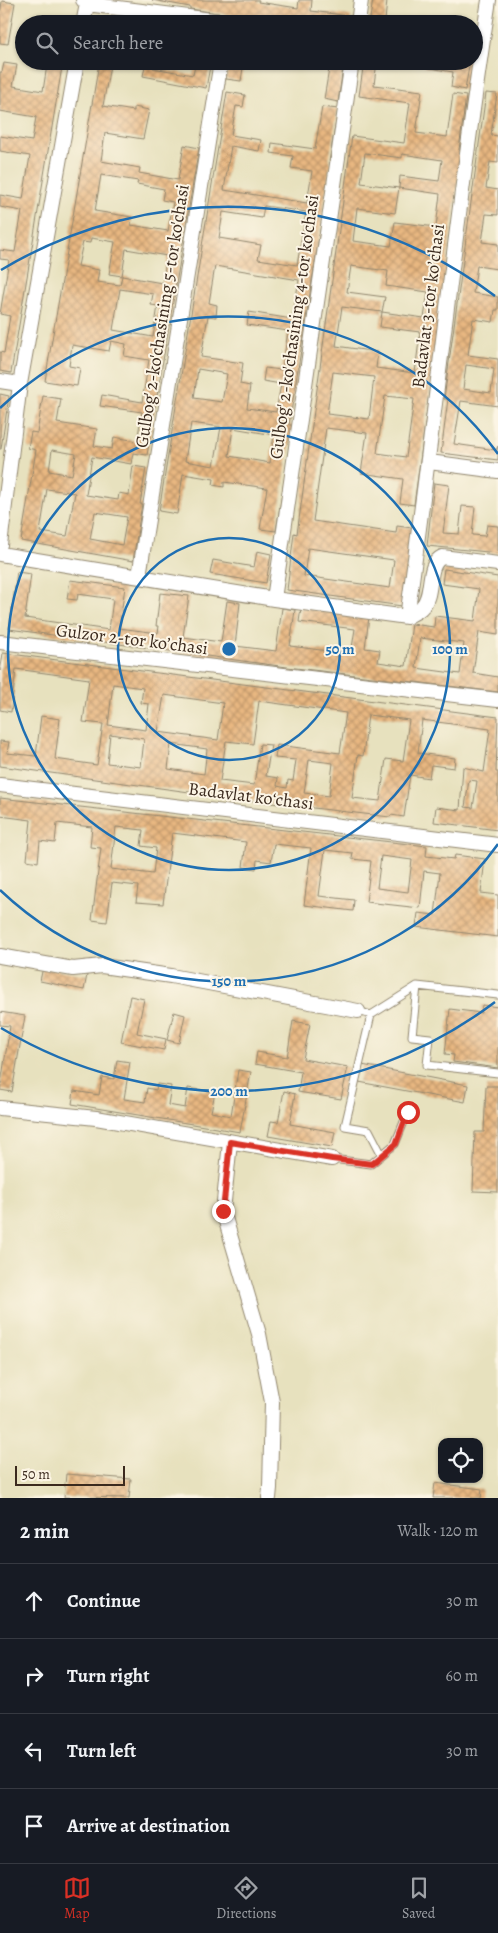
<!DOCTYPE html>
<html lang="en">
<head>
<meta charset="utf-8">
<style>
	:root { --surface:#171b24; --page:#242831; --text:#f1f3f6; --muted:#9ea1a6; --line:#363941; --accent:#d93025 }
	body { margin:0; font-family:Alegreya,serif; background:var(--page); color:var(--text) }
	.controls { position:absolute; right:15px; bottom:15px; display:grid; overflow:hidden; border-radius:10px; box-shadow:0 1px 4px #0004 }
	.controls button { width:45px; height:45px; display:grid; place-items:center; padding:0; border:0; border-bottom:1px solid var(--line); background:var(--surface); color:var(--text); font:25px sans-serif }
	.scale { position:absolute; left:15px; bottom:12px; width:110px; box-sizing:border-box; padding-left:5px; border:2px solid #3b2a1e; border-top:0; font-size:14px; line-height:18px; white-space:nowrap; color:#3b2a1e; -webkit-text-stroke:4px #fcf5e5; paint-order:stroke }
	.stop { position:absolute; width:15px; height:15px; margin:-11px; border:4px solid #d93025; border-radius:50%; background:#fff }
	.stop.end { background:#d93025; border-color:#fff; box-shadow:0 1px 5px #0008 }
	.list { margin:0; padding:0; list-style:none }
	h2 { display:flex; justify-content:space-between; align-items:center; height:65px; margin:0; padding:0 20px; font-size:21px }
	h2 small { font-size:16px; font-weight:400; color:var(--muted) }
	.list li { display:grid; grid-template-columns:32px 1fr auto; gap:15px; align-items:center; box-sizing:border-box; height:75px; padding:0 20px; border-top:1px solid var(--line) }
	.list b { display:block; font-size:19px; white-space:nowrap }
	.list em { font-size:16px; font-style:normal; color:var(--muted) }
	.icon { flex:none; width:28px; height:28px; fill:none; stroke:currentColor; stroke-width:2; stroke-linecap:round; stroke-linejoin:round }
	.map { position:relative; flex:none; width:498px; height:1498px; overflow:hidden }
	.search { position:absolute; background:var(--surface); box-shadow:0 1px 4px #0004; left:15px; right:15px; top:15px; height:55px; display:flex; align-items:center; gap:12px; box-sizing:border-box; padding:0 18px; border-radius:28px; color:var(--muted); font-size:19px }
	.sheet { height:365px; background:var(--surface) }
	nav { display:flex; justify-content:space-around; align-items:center; box-sizing:border-box; height:70px; border-top:1px solid var(--line); background:var(--surface); font-size:14px; color:var(--muted) }
	nav a { display:grid; justify-items:center; gap:2px }
	nav .on { color:var(--accent) }
	.map>svg:first-child { display:block }
</style>
</head>
<body>
<div class="map">
<svg width="498" height="1498" viewBox="0 0 498 1498">
	<defs>
		<pattern id="building-cross-hatch" width="8" height="8" patternUnits="userSpaceOnUse" patternTransform="scale(1.25)"><rect width="8" height="8" fill="#e8b781"/><path d="M0 0l8 8M0 8l8-8" fill="none" stroke="#bd9569"/></pattern>
	</defs>
	<rect width="100%" height="100%" fill="#fcf5e5"/>
	<filter id="ink" filterUnits="userSpaceOnUse"><feTurbulence type="fractalNoise" baseFrequency=".02" numOctaves="2"/><feDisplacementMap in="SourceGraphic" scale="10" xChannelSelector="R" yChannelSelector="G"/><feConvolveMatrix kernelMatrix="1 2 1 2 8 2 1 2 1" color-interpolation-filters="sRGB"/></filter>
	<filter id="wash" filterUnits="userSpaceOnUse"><feTurbulence type="fractalNoise" baseFrequency=".0096" numOctaves="4" result="noise"/><feDisplacementMap in="SourceGraphic" scale="20" xChannelSelector="R" yChannelSelector="G"/><feGaussianBlur stdDeviation="1.12" result="paint"/><feColorMatrix in="noise" values="0 0 0 0 0 0 0 0 0 0 0 0 0 0 0 0 0 1.4 0 .05"/><feComposite in="paint" operator="in"/></filter>
	<g filter="url(#wash)">
		<rect width="100%" height="100%" fill="#e7e1be"/>
		<g id="blocks">
			<path fill="url(#building-cross-hatch)" fill-rule="evenodd" d="M152 0H259L258 2 298 8 299 0H312L311 11 351 16 350 24H293L190 9V7Z
				M373 0H387L385 21 399 24H369Z
				M2 1 15 3 8 44 0 43V15Z
				M30 61H63L11 373 0 371V352L4 353 10 316 0 314 9 260 0 259V250L15 252 22 211 0 207V195L23 199 30 156 0 151V136L32 141 36 117 0 111V72H2L4 63 17 65 13 86 43 91 47 65Z
				M146 61H155L153 68 193 75 196 61H211L206 88 143 76Z
				M229 61H244L241 81 226 79Z
				M325 61H344L338 102 324 99 330 63Z
				M364 61H377L374 85 422 91 416 133 447 137 453 94 466 96 459 150 462 151 414 505 400 503 403 479 361 473 367 433 326 428 313 521 396 533 397 526 412 528 402 606 287 590 294 533 297 534 352 136 404 143 410 103 359 96ZM365 153 402 158V154L442 160 439 181 400 176 399 188 440 194 436 227 395 222 391 246 353 241 357 208 395 213 399 188 361 183ZM351 266 388 271 386 286 428 292 424 318 382 312 385 297 347 292ZM342 307 382 312 380 327 420 332 415 373 376 368 378 352 336 346ZM333 372 374 377 369 419 327 414ZM385 396 414 399 406 457 377 453ZM308 548 394 560 390 588 304 576Z
				M425 61H470L465 90 451 87 453 72 424 67Z
				M99 63 110 65 103 106 134 111V107L149 110 143 139 105 133 101 161 140 168 139 173 178 180 184 145 199 148 147 455 133 453 131 464 92 457 86 495 118 500 119 493 129 495 133 466 146 468 140 504H142L133 561 21 541 36 450 28 448 31 432 37 433 43 396 61 399 57 423 97 429 94 446 112 449 114 437 137 441 142 412 100 406 102 395 142 402 149 360 124 356 126 344 111 341 109 351 72 345 69 366 80 368 77 386 45 381ZM101 175 138 181 137 184 164 189 162 200 173 202 168 231 131 225 132 217 95 211ZM91 238 115 242 109 274 122 276 120 285 97 282 99 270 78 266 83 242 90 243ZM126 249 167 256 162 283 122 276ZM120 289 153 294 151 305 158 306 153 337 113 330ZM52 450 76 454 72 475 49 471ZM47 489 75 493 67 536 40 532ZM95 512 127 517 122 545 90 539Z
				M227 92 245 95 243 107 236 106 231 135 261 140 259 151 231 146 224 190 307 203 312 171 291 168 293 156 271 153 272 143 315 149 322 107 338 109 329 162H331L289 425H293L276 531 260 529 267 488 224 482V487L213 485 214 479 183 474 177 514 159 511ZM264 206 306 212 297 265 258 259 261 245 219 238 223 212 262 218ZM215 266 299 280 292 319 249 312 247 325 288 331 282 370 265 368 263 381 281 384 276 412 247 408 250 386 240 384 243 363 201 357 208 316 216 317 217 305 209 303ZM198 369 227 374 222 402 194 398ZM191 423 221 427 214 466 185 461ZM233 428 274 435 270 463 229 456Z
				M486 93 497 94 491 135 498 136V163L490 162 486 188 498 190V215L486 214 482 242 498 244V257L497 269 477 266 473 293 498 297V310H495L493 322 473 319 468 355 498 359V406L461 401 454 444 496 450 498 446V460L441 453 448 399H444ZM466 365 494 369 491 393 463 389Z
				M0 394 9 396 1 449H0Z
				M434 483 449 485 443 533 459 534 462 506 475 507 472 535 485 536 487 525 498 526V553L427 546Z
				M257 551 271 554 266 583 210 574 213 560 254 567Z
				M444 569 498 577V635L479 632 473 673 498 677V692L287 667 9 629 17 572 31 574 25 618 109 630 113 599 78 594 77 600 67 599 70 580 125 587 119 628 158 633 159 626H156L160 593 189 596 183 637 221 642 227 601 240 603 235 646 276 651 282 608 295 610 290 646 351 654 355 629 299 622 301 608 369 617 365 648 380 650 378 662 406 666 412 624 434 627 435 616 475 621 479 589 442 584ZM420 638 464 643 460 674 416 668Z
				M3 653 498 717 496 772H498V830L434 822 436 807 460 810 463 767 484 772 490 729 422 720 418 753 455 758 454 768 431 765 429 778 410 775 404 817 391 815 390 817 262 802 0 766V741L9 742 7 753 36 756 41 716 60 719 55 759 97 765 103 724 83 722 89 679 16 669 11 712 0 710V674ZM113 684 143 688 141 703 149 704 146 730 108 725ZM164 695 223 703 218 740 158 732ZM259 701 346 713 340 753 277 745 275 758 296 760 293 781 288 780 287 788 277 786 278 778 266 776 271 745 260 744 254 785 220 781 226 741 253 744ZM368 715 409 720 403 761 386 759 380 801 352 798 358 755 363 756ZM110 734 144 739 141 767 107 763ZM171 744 207 749 204 774 168 769ZM309 760 333 763 329 796 304 793ZM469 780 477 781 473 808 465 807Z
				M0 798 427 846 426 856 454 859 455 855 485 859 481 893 498 895V937L416 927 418 913 435 915 440 873 424 871 420 908 366 902 371 861 352 859 353 853 325 850 319 896 354 900 353 911 304 905 311 848 274 844 271 862 257 860 256 869 243 867 246 842 172 833 163 904 136 902 138 886 112 883 107 922 92 920 101 848 90 847 92 827 57 823 55 843 40 841 38 862 27 860 31 820 0 816ZM116 827 143 830 141 846 156 848 153 874 111 869ZM381 856 412 860 408 892 377 888Z
				M43 967 87 975 84 990 40 981Z
				M130 996 144 999 137 1033 166 1039 164 1050 121 1042Z
				M482 1005 498 1007V1068L453 1062 454 1055 445 1054 450 1009 481 1013Z
				M0 1012 25 1016 12 1092 0 1090 10 1026 0 1025Z
				M174 1012 185 1015 179 1043 167 1040Z
				M293 1021 310 1024 303 1059 348 1067 341 1099 298 1092 301 1072 255 1064 257 1052 287 1057Z
				M117 1060 130 1062 124 1099 145 1102 147 1088 156 1090 157 1084 171 1086 168 1105 185 1108 188 1088 200 1090 215 1092 211 1112 231 1116 238 1070 251 1072 240 1132 72 1104 74 1091 99 1095 102 1077 114 1079Z
				M362 1065 468 1085 465 1102 359 1082Z
				M486 1086H498V1192L473 1191 475 1132H484Z
				M284 1091 295 1094 290 1124 335 1132 332 1147 268 1136 271 1121 278 1122Z
				M66 1474 131 1479 129 1498 64 1497Z
				M435 1483 482 1489 481 1498H433Z"/>
		</g>
	</g>
	<g filter="url(#ink)">
		<use href="#blocks" fill-opacity="0" stroke="#91866e" stroke-width="1"/>
		<g fill="none" stroke-linecap="round" stroke-linejoin="round">
			<g stroke="#91866e" stroke-width="9">
				<path id="lane" d="M417 986 412 1036 430 1038 427 1065 498 1073
					M358 1011 371 1015 345 1126 369 1130 382 1155
					M371 1015 417 986 498 995
					M332 1159 371 1164 395 1144 408 1112"/>
			</g>
			<g stroke="#91866e" stroke-width="16">
				<path id="street" d="M83 0 87 4 243 24
					M83 24 87 4
					M358 24 361 0
					M0 381 20 384
					M429 462 498 471
					M0 545 20 384 77 61
					M0 554 274 599 407 617C411 614 417 612 421 608 435 595 425 565 442 557L498 564
					M139 576 221 61
					M274 599 352 61
					M407 617C436 412 457 205 489 0
					M0 642 498 700
					M0 785 498 845
					M0 956 73 969 102 966 171 976 358 1011
					M0 1108 96 1118 332 1159
					M230 1142 223 1211 259 1334 272 1402 270 1488 269 1498"/>
			</g>
			<use href="#lane" stroke="#fff" stroke-width="7"/>
			<use href="#street" stroke="#fff" stroke-width="14"/>
		</g>
	</g>
	<g fill="none" stroke-linecap="round" stroke-linejoin="round" filter="url(#ink)">
		<path stroke="#d93025" stroke-width="6" d="M223 1211 230 1142 332 1159 372 1164 396 1144 408 1112"/>
	</g>
	<g fill="none" stroke="#1f6fb2" stroke-width="2.5">
		<circle cx="229" cy="649" r="111"/>
		<circle cx="229" cy="649" r="221"/>
		<path d="M498 844A332 332 0 0 1 0 890M0 408A332 332 0 0 1 498 454"/>
		<path d="M495 1002A442 442 0 0 1 1 1028M1 270A442 442 0 0 1 495 296"/>
	</g>
	<g text-anchor="middle" stroke-width="4" stroke-linejoin="round" paint-order="stroke">
		<g font-size="18" fill="#3b2a1e" stroke="#fcf5e5">
			<text transform="translate(428 306) rotate(-83)" y="6">Badavlat 3-tor koʼchasi</text>
			<text transform="translate(162 316) rotate(-81)" y="6">Gulbog' 2-ko'chasining 5-tor ko'chasi</text>
			<text transform="translate(294 327) rotate(-82)" y="6">Gulbog' 2-ko'chasining 4-tor ko'chasi</text>
			<text transform="translate(132 639) rotate(7)" y="6">Gulzor 2-tor koʼchasi</text>
			<text transform="translate(251 796) rotate(7)" y="6">Badavlat koʻchasi</text>
		</g>
	</g>
	<circle cx="229" cy="649" r="8" fill="#1f6fb2" stroke="#fcf5e5" stroke-width="2.5"/>
	<g font-size="15" text-anchor="middle" font-weight="bold" fill="#1f6fb2" stroke="#fcf5e5" stroke-width="4" stroke-linejoin="round" paint-order="stroke">
		<text x="340" y="654">50 m</text>
		<text x="450" y="654">100 m</text>
		<text x="229" y="986">150 m</text>
		<text x="229" y="1096">200 m</text>
	</g>
</svg>
<div class="controls">
<button><svg class="icon" aria-label="locate" viewBox="0 0 24 24"><circle cx="12" cy="12" r="6"/><path d="M12 2v4M12 18v4M2 12h4M18 12h4"/></svg></button>
</div>
<div class="scale">50 m</div>
<div class="stop" style="left:408px;top:1112px"></div>
<div class="stop end" style="left:223px;top:1211px"></div>
<div class="search"><svg class="icon" aria-label="search" viewBox="0 0 24 24"><circle cx="10" cy="10" r="6"/><path d="M15 15l6 6"/></svg>Search here</div>
</div>
<section class="sheet">
<h2>2 min<small>Walk · 120 m</small></h2>
<ul class="list">
<li><svg class="icon" aria-label="ahead" viewBox="0 0 24 24"><path d="M12 20V5M6 11l6-6 6 6"/></svg><div><b>Continue</b></div><em>30 m</em></li>
<li><svg class="icon" aria-label="right" viewBox="0 0 24 24"><path d="M7 20v-9h11M14 6l5 5-5 5"/></svg><div><b>Turn right</b></div><em>60 m</em></li>
<li><svg class="icon" aria-label="left" viewBox="0 0 24 24"><path d="M17 20v-9H6M10 6l-5 5 5 5"/></svg><div><b>Turn left</b></div><em>30 m</em></li>
<li><svg class="icon" aria-label="arrive" viewBox="0 0 24 24"><path d="M6 21V4h12l-3 4 3 4H6"/></svg><div><b>Arrive at destination</b></div></li>
</ul>
</section>
<nav>
<a class="on"><svg class="icon" aria-label="map" viewBox="0 0 24 24"><path d="M3 6l6-2 6 2 6-2v14l-6 2-6-2-6 2zM9 4v14M15 6v14"/></svg>Map</a>
<a><svg class="icon" aria-label="directions" viewBox="0 0 24 24"><path d="M12 3l9 9-9 9-9-9zM9 14v-3h6M13 9l2 2-2 2"/></svg>Directions</a>
<a><svg class="icon" aria-label="saved" viewBox="0 0 24 24"><path d="M7 4h10v16l-5-4-5 4z"/></svg>Saved</a>
</nav>
</body>
</html>
